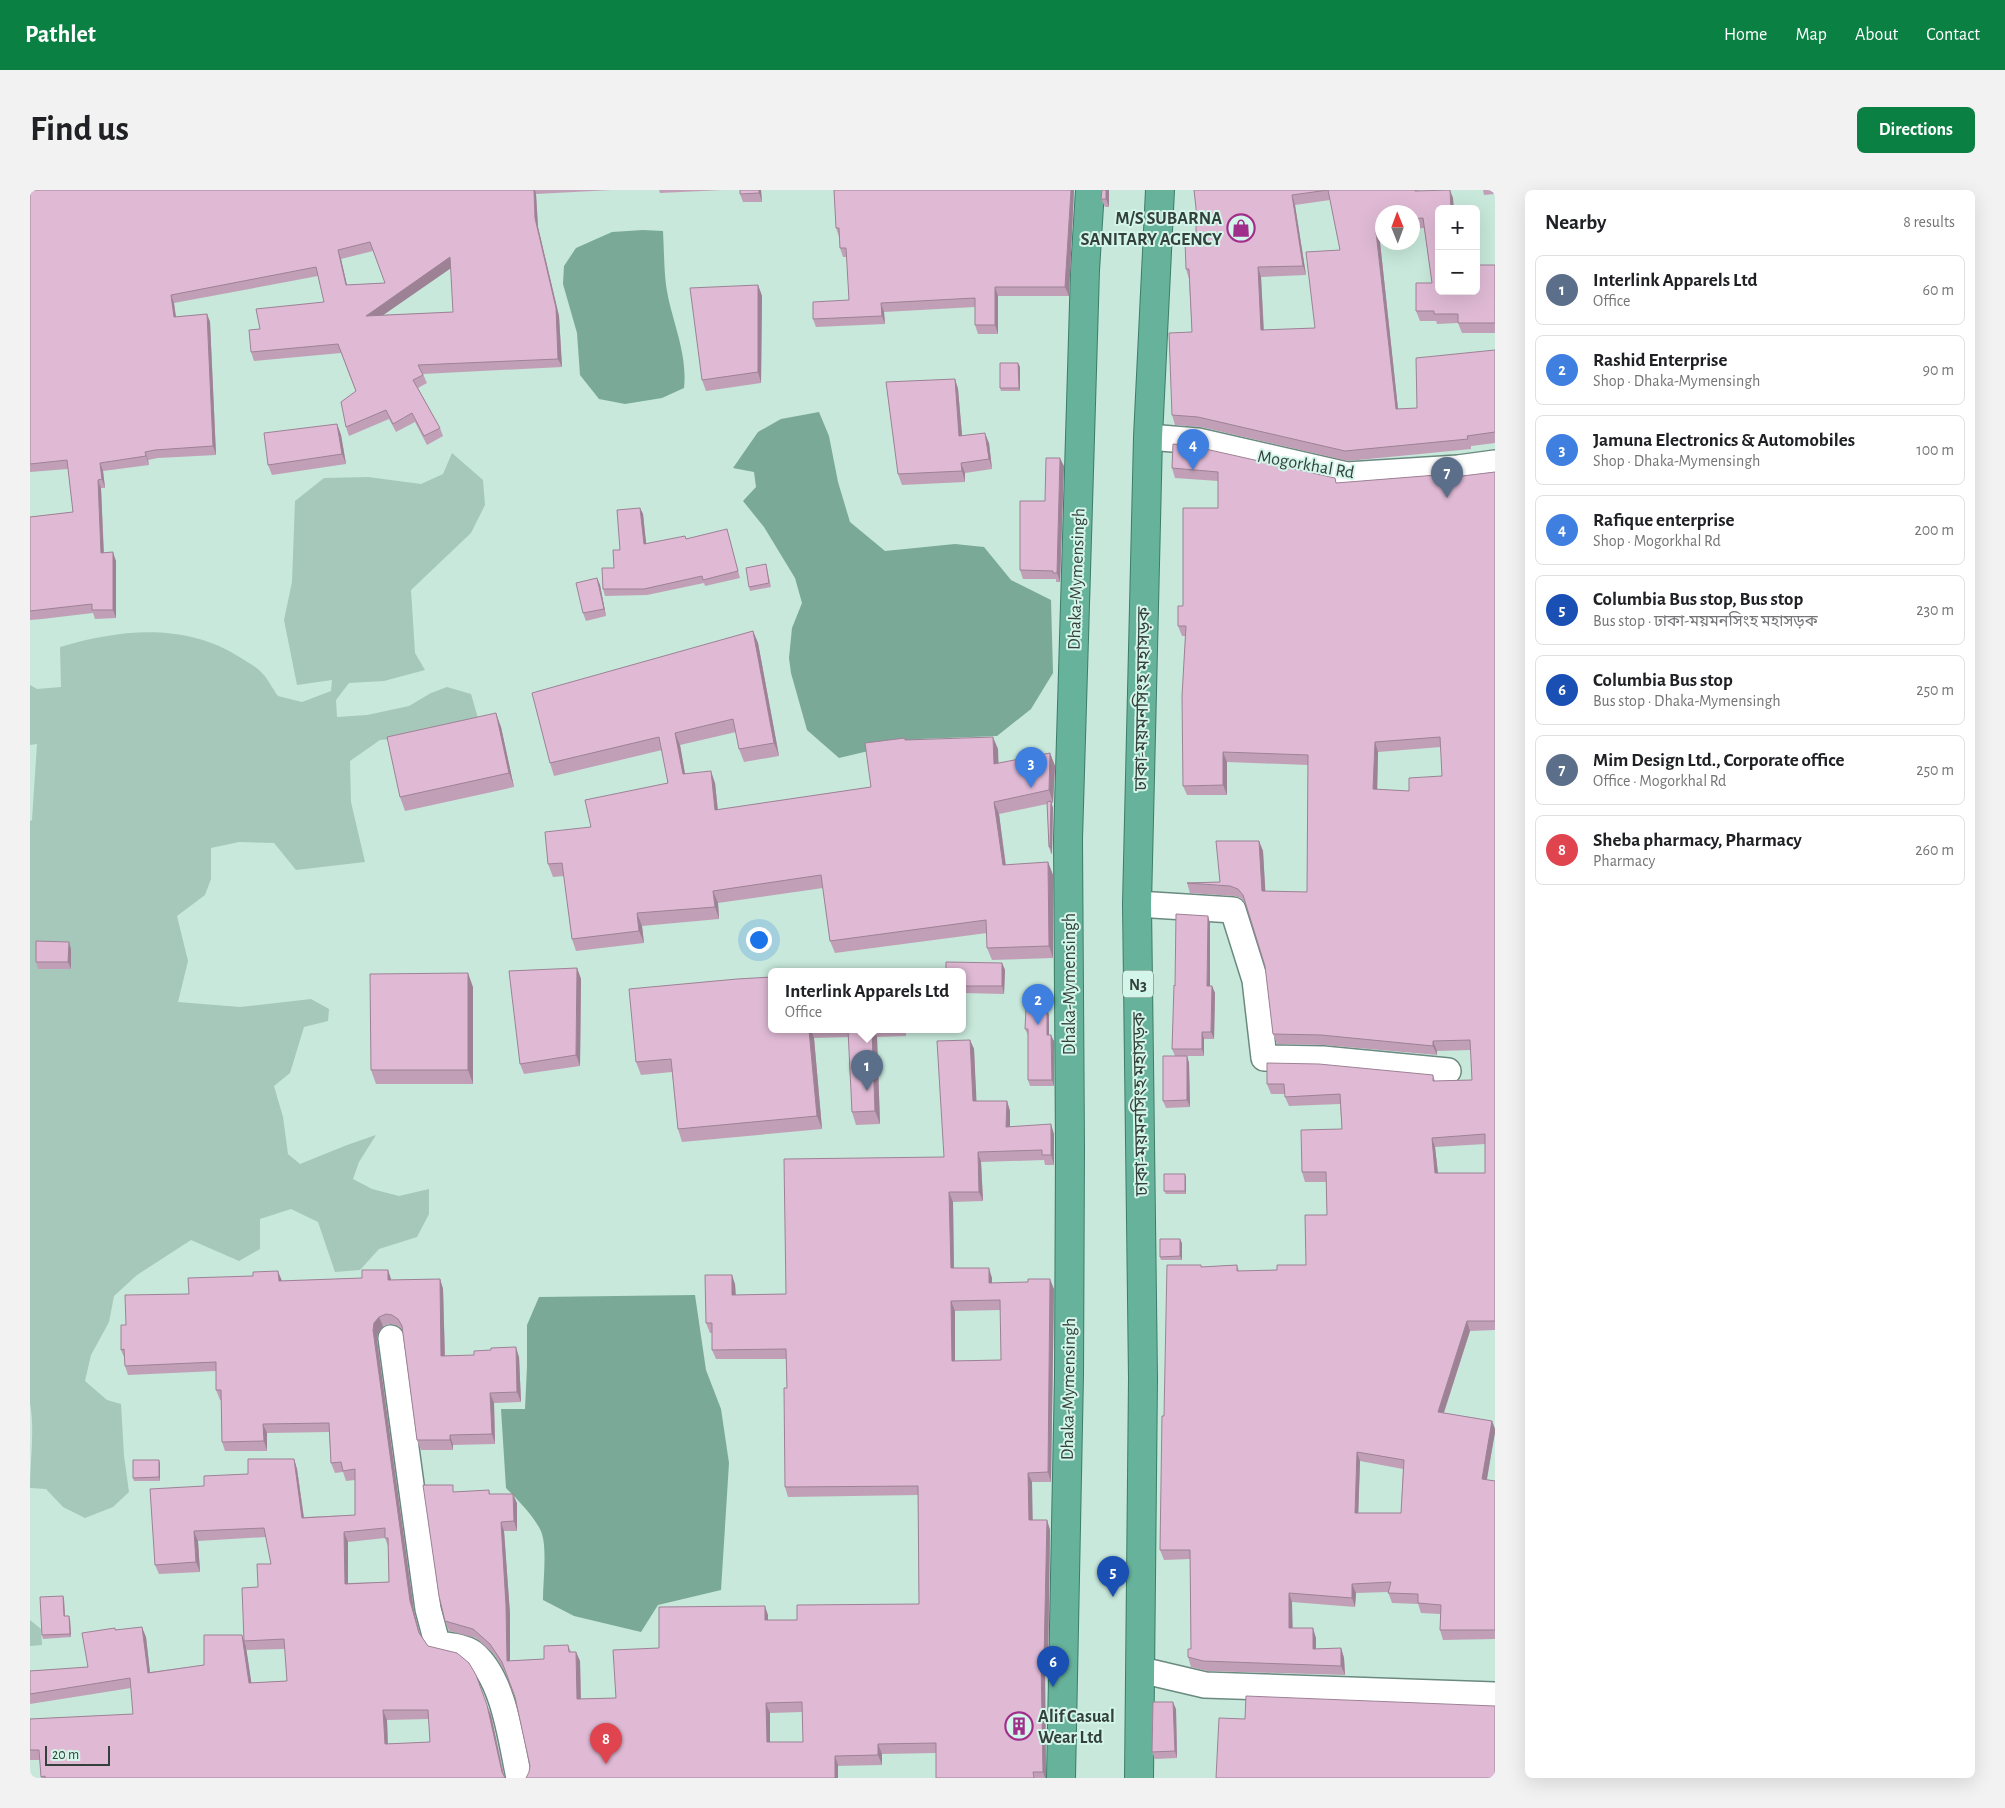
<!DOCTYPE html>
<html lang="en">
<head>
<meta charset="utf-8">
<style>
	:root { --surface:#fff; --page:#f2f2f2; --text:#202124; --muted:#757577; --line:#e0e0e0; --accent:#0b8043 }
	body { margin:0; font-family:"Alegreya Sans","Noto Sans Bengali",sans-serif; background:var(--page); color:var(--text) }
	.controls { position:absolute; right:15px; top:15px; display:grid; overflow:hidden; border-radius:8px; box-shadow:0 5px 20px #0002 }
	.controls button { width:45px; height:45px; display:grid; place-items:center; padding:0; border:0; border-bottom:1px solid var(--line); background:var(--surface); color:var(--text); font:25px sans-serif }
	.compass { position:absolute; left:1345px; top:15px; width:45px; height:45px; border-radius:50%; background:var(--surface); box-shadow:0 5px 20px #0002; rotate:359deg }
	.scale { position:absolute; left:15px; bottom:12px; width:65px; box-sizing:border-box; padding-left:5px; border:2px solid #33403b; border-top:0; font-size:14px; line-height:18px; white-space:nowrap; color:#33403b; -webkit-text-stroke:4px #d4f5e9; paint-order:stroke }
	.you { position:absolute; left:728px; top:749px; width:18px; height:18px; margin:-12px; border:4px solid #fff; border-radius:50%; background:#1a73e8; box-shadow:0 0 0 8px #1a73e833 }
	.badge { display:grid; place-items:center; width:32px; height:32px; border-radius:50%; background:var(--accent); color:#fff; font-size:16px; font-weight:700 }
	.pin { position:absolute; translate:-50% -41px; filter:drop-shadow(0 1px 2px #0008) }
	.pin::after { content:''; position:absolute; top:26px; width:18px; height:15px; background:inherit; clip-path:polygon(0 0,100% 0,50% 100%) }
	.popup { position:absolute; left:738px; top:778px; width:198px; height:65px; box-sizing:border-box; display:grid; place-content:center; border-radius:8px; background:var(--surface); filter:drop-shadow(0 1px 4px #0005); font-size:16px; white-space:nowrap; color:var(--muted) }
	.popup b { font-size:19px; color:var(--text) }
	.popup::after { content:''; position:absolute; left:50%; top:100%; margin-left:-10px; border:10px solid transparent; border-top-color:var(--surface) }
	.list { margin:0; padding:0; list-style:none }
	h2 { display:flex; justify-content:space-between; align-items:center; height:65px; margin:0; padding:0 20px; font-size:21px }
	h2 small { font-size:16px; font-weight:400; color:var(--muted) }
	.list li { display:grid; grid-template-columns:32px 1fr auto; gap:15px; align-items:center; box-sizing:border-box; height:70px; margin:0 10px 10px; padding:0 10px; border:1px solid var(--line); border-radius:8px }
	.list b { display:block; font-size:19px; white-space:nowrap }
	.list p { margin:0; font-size:16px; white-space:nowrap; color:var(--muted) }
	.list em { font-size:16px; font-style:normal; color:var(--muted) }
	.map { position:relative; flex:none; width:1465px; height:1588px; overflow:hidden; border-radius:8px }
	header { display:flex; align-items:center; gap:30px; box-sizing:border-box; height:70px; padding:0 25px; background:var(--accent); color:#fff }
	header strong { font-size:24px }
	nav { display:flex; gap:28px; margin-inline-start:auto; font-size:18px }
	.intro { display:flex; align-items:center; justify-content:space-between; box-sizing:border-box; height:120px; padding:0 30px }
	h1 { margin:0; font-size:35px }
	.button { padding:12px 22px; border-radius:8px; background:var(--accent); color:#fff; font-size:18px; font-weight:700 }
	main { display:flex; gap:30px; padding:0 30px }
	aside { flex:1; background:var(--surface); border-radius:8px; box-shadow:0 5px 20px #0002 }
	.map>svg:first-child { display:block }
</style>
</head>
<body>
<header>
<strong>Pathlet</strong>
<nav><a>Home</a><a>Map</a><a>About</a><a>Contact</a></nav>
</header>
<div class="intro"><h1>Find us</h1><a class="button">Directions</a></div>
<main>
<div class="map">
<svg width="1465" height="1588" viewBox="0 0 1465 1588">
	<rect width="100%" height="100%" fill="#c7e8db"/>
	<path fill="#a6c8bb" d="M422 263 453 290 455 315 441 343 381 400 385 463 395 480 354 491 319 493 306 510 307 527 337 525 379 516 401 503 417 497 441 504 452 542 350 550 320 571 321 612 335 672 266 680 244 653 209 652 181 658V689L175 705 147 726 158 771 148 812 210 817 281 809 299 819 298 831 274 837 260 883 244 896 253 927 258 964 270 974 317 955 346 945 329 972 323 989 342 999 369 1006 399 999V1024L387 1047 349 1059 330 1080 305 1082 288 1032 261 1019 230 1029V1059L209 1071 161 1050 107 1085 84 1106 79 1132 61 1165 55 1191 77 1210 91 1214 94 1266 99 1302 83 1317 55 1328 33 1317 16 1299 0 1298C0 1270 5 1242 0 1213V631L2 630 7 554 0 555V495L7 499 31 497 30 457C90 439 156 432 211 468 217 472 225 476 230 481 237 487 242 498 248 506L272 512 301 501 302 490 267 495 254 430 262 392 265 311 294 288 338 287 391 294 413 284Z
		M0 1430 11 1439 12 1455 0 1456Z"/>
	<path fill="#7aa998" d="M613 40 633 41C634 59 634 78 636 95 641 130 658 162 654 198L632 208 595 214 569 209 550 185 547 143 533 94 534 76 546 58 582 42Z
		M789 222 799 246 808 292 820 332 855 361 925 354 954 357 981 390 1021 410 1023 483 1001 519 967 546 889 549 809 568 777 540 761 483 759 468 762 438 772 413 765 388 734 337 713 311 726 297 724 282 703 278 728 242 751 229Z
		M665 1105 676 1180 691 1219 699 1273 691 1400 628 1415 611 1442 544 1426 513 1410C513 1392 517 1360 512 1344 507 1329 487 1309 476 1298L471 1219H495L497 1176V1135L509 1107Z"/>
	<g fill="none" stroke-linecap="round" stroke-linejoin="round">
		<g stroke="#6b8a7f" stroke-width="28">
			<path id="minor" d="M1118 247 1168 251 1317 285 1428 278 1465 273
				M1107 714 1203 720 1225 790 1234 868 1293 869 1418 881
				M361 1148 398 1419 406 1449 409 1454C420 1456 433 1456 443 1463 474 1488 481 1551 489 1588
				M1111 1480 1175 1495 1465 1505"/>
		</g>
		<g stroke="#3c7d69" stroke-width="30">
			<path id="trunk" d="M1031 1588 1039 1185 1040 958 1038 649 1055 80 1060 0
				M1109 1588 1113 1188 1107 714 1118 247 1130 0"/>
		</g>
		<use href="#minor" stroke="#fff" stroke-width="25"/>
		<use href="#trunk" stroke="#67b29b" stroke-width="28"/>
	</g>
	<path fill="#c1a0b7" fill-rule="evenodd" d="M0 0H582L506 4 508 37 529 126 532 177 393 184 397 193 388 198 410 238 413 246 397 255 385 232 366 242 359 229 319 246 316 237 326 202 311 163 224 171 221 162 230 139 294 112 288 86 144 113 146 127 177 124 180 132 186 265 128 268 118 270 119 275 73 281 75 298H71L74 363 86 371V428L65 429 63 423 12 429 0 430V327L43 322 38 279 0 282ZM343 61 355 93 317 95 311 69ZM421 78 423 122 352 125Z
		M629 0H693L630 3Z
		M710 0H731L732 12H713L710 4Z
		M804 0H1044L1039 106H968V144H948L945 135V117L854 122 855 134 786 137 783 129 819 110 817 67H813L810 58 809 47 806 38Z
		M1079 0V17H1075L1071 9Z
		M1164 0H1387L1423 8 1409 19V101L1465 75V143H1432L1428 133 1407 134 1406 131H1390L1386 121 1402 93 1394 38 1382 39V22H1352V52H1350L1368 219 1387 218 1465 160V253L1441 256V259L1318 271 1171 237 1145 235 1142 225 1162 142 1159 89 1156 79 1166 50V18ZM1300 10 1310 60 1285 138 1234 140 1231 87 1276 85 1265 15Z
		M1453 0H1465V4L1454 5Z
		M728 95 732 106 731 193 676 201 672 190Z
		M988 173 990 177V201H971L970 198Z
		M925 189 928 199 932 246 959 253 962 279 935 283V292L872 295 868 284Z
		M307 234 311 245 316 274 242 285 238 275Z
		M1143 254 1307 293 1432 283 1433 286 1465 282V1140L1440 1141 1414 1223 1462 1231 1465 1239 1457 1290 1465 1291V1449L1413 1450 1410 1440V1424L1391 1423 1388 1414 1362 1413 1358 1402 1326 1403 1325 1417 1262 1412V1438L1286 1448V1459L1311 1458 1314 1468 1315 1485 1177 1481 1161 1477 1158 1467 1161 1459 1160 1369 1134 1370 1130 1360 1134 1226 1171 1077 1207 1075 1209 1081 1247 1080 1276 1075 1297 1025 1296 992H1275L1272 982 1312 939 1310 914 1259 916 1255 907V904H1241L1237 894 1403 885 1405 891 1442 890 1441 860 1407 861V865L1294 855 1247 854 1243 844 1235 776 1216 714 1211 708 1204 706 1160 703 1157 693 1190 692 1229 651 1233 661 1235 701 1277 702 1278 575 1197 572V605H1157L1153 596 1155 446H1152L1148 436 1153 416 1188 318V291L1145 288 1142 278ZM1411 557 1412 586 1379 601 1347 600 1348 562ZM1455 954V983H1408L1405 957ZM1330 1271 1373 1279 1371 1323H1328Z
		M1034 276 1030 392H1026V389H993L990 380 1015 311Z
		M610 318 613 324 616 354 699 346 710 388 675 396 674 393 617 405 575 406 573 399 584 378 590 360Z
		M737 378 741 397 720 401 719 397Z
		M567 388 570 395 576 426 556 431 553 423Z
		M723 441 728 453 749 566 714 572 709 559 706 542 650 555 655 583 685 593 688 620 841 597 875 550 968 559V573L1020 563 1025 576 1023 613H1021L1023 618 1022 664H1021L1019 657 1017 614 969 624 976 675 1018 672 1023 685V768L962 770 957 758V743L805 763 800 751 793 698 688 713 689 729 612 736 614 753 546 761 542 749 534 686 523 687 518 674 561 637 638 593 632 560 524 586 520 573Z
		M471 537 484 597 375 621 370 607Z
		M1180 733V796H1182L1185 803 1184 849H1174V866H1157L1159 873 1160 917 1136 918 1133 911 1145 866 1142 859 1145 796Z
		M41 759V779H8L6 772Z
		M972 773 975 780 974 804 932 803V782Z
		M547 778 551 789 550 876 494 884 490 874Z
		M443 797V894H346L341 880Z
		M1019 825V845L1024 851V896H1000L998 890V845L995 839Z
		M742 840H876V846L847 847 850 934 826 935 822 922 819 847 784 848 792 939 652 952 648 939 642 882 611 885 606 872Z
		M940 850 944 859 946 911H977L980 921V937L1024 944V975H1015L1014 970 951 972 953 1011 923 1012 924 1078 962 1088V1093L1024 1099 1021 1292H1002V1330H1017L1020 1340 1018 1477 1015 1480 1016 1588H906V1563L852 1564V1575L499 1582 500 1576 485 1508 475 1482 464 1464 446 1448 419 1441 415 1431 425 1302 459 1300 460 1304 487 1313V1341H474L480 1424V1471L514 1469 538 1455 541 1462H546L550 1471 551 1509 586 1508 629 1458 738 1425V1430H767L889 1414 888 1305 758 1307 755 1297 757 1198 756 1169H686L682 1160V1143H680L676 1133 705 1094 706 1105 756 1104 914 967ZM971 1120V1170L925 1171V1121ZM772 1522 773 1552H740V1523Z
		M1156 987V1004H1136L1134 1001Z
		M1152 1053V1070H1131L1130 1067Z
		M358 1080 361 1090 410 1089 413 1099 415 1166 489 1167 491 1212 464 1213 465 1254 423 1255V1260H391L387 1250 372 1139 366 1135 360 1134 353 1136 348 1143 347 1150 384 1421 390 1445 398 1456 461 1525 475 1588H11L10 1570H0V1529L103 1524 101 1498 0 1514V1481L58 1477 86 1440 116 1447 120 1482 174 1475 214 1449 228 1397 241 1374 236 1347 168 1351 170 1382 129 1384 125 1375 174 1296 218 1284 264 1269 267 1279 274 1327 325 1325V1290L316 1291 313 1282 305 1283 301 1273 299 1242 237 1243V1261H195L192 1252 191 1210H190L186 1200V1181L98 1185 95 1176 94 1167 91 1160 96 1135 159 1104 252 1091 332 1088ZM355 1348 358 1356 359 1392 318 1393V1352ZM216 1457 217 1460 255 1459 257 1491 221 1493ZM399 1529 400 1552 358 1554 357 1530Z
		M129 1270 130 1274V1291H104L103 1288Z
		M33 1406 34 1409 35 1426 40 1429 41 1447 13 1449 12 1445Z
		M1146 1519 1147 1568 1125 1569 1122 1562Z"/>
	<path fill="#9d8295" d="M504 0H505L506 4 508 37 529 126 532 177 528 169 505 28Z
		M729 0H731L732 12 729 3Z
		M1041 0H1044L1039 106 1035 97Z
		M1076 0H1079V17L1076 9Z
		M1420 0 1423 8 1424 19H1421Z
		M1262 5 1265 15 1276 85 1273 76Z
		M1346 42 1350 52 1369 228 1366 219Z
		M308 60 311 69 319 104 316 95Z
		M420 67 424 76 339 135 336 126Z
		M1228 77 1231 87 1234 150 1231 140Z
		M728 95 732 106 731 193 728 182Z
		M965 97 968 106V144L965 135Z
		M141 105 144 113 147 136 144 127Z
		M851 113 854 122 855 134 852 126Z
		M177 124 180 132 186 265 183 256Z
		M988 173 990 177V201L989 198Z
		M925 189 928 199 933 256 929 246Z
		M307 234 311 245 316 274 312 264Z
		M955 243 959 253 962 279 959 269Z
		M115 262 118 270 119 275 116 266Z
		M1030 268 1034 276 1030 392 1027 383Z
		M70 273 73 281 75 298 72 289Z
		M931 273 935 283V292L932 281Z
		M68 290 71 298 74 372 71 363Z
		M610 318 613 324 617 361 614 354Z
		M83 362 86 371V428L83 420Z
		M567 388 570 395 576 426 574 419Z
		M723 441 728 453 749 566 744 553Z
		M466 523 471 537 484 597 479 583Z
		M645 543 650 555 657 596 653 584Z
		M963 547 968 559 969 586 964 574Z
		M1345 552 1348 562 1347 609 1343 599Z
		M1193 562 1197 572V605L1193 595Z
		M1020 563 1025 576 1023 613 1019 600Z
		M681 581 685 593 689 633 685 620Z
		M1021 611 1023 618 1022 664 1020 657Z
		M964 612 969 624 977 687 973 675Z
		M1229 651 1233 661 1236 711 1232 701Z
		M1018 672 1023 685V768L1019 756Z
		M683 701 688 713 689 729 685 717Z
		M607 723 612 736 614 753 609 741Z
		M1178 726 1180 733V803L1177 796Z
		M39 752 41 759V779L38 772Z
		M972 773 975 780 974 804 972 796Z
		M547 778 551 789 550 876 546 865Z
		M438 783 443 797V894L438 880Z
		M1182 796 1185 803 1184 849 1181 842Z
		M1017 818 1019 825V851L1017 845Z
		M779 840H781L784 848 792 939 787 926Z
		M842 840H844L847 847 850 934 845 921Z
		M1172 842 1174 849V866L1172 859Z
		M1021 845 1024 851V896L1022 890Z
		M940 850 944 859 947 921 943 911Z
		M1403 851 1407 861V865L1403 856Z
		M1157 866 1159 873 1160 917 1157 910Z
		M977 911 980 921V947L976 937Z
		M1021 934 1024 944V975L1021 965Z
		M1402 948 1405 957 1409 993 1405 983Z
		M948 962 951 972 953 1011 949 1002Z
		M1155 984 1156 987V1004L1155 1001Z
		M919 1002 923 1012 924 1088 921 1078Z
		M1150 1049 1152 1053V1070L1150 1066Z
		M959 1078 962 1088V1103L959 1093Z
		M358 1080 361 1089V1100L358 1090Z
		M248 1081 252 1091H249Z
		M702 1085 705 1094 706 1115 702 1105Z
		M410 1089 413 1099 415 1176 411 1166Z
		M1020 1089 1024 1099 1021 1292 1018 1282Z
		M921 1111 925 1121V1181L922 1171Z
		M349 1127 353 1136 348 1143 347 1150 384 1421 392 1453 389 1443 380 1411 343 1140 344 1133Z
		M1437 1131 1440 1141 1411 1231 1408 1222Z
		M486 1157 489 1167 491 1212 487 1202Z
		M460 1203 464 1213 465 1254 462 1244Z
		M1462 1231 1465 1239V1243L1455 1299 1452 1289Z
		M233 1234 237 1243V1261L234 1251Z
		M420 1245 423 1255V1260L420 1250Z
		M1327 1262 1330 1271 1328 1333 1325 1323Z
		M264 1269 267 1279 275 1337 272 1328Z
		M129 1270 130 1274V1291L129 1287Z
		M998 1283 1002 1292 1003 1340 999 1330Z
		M483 1304 487 1313V1341L484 1331Z
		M1017 1330 1020 1340 1018 1477 1015 1480 1016 1588H1015L1013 1582 1011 1470Z
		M471 1332 474 1341 480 1424V1481L477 1471Z
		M164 1341 168 1351 170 1382 166 1372Z
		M314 1342 318 1352V1403L315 1394Z
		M1322 1394 1326 1403 1325 1417 1322 1408Z
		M1259 1403 1262 1412 1263 1448 1259 1438Z
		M33 1406 34 1409 35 1430 34 1426Z
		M735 1416 738 1425V1440L735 1430Z
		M39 1426 40 1429 41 1447 40 1444Z
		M112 1437 116 1447 121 1492 118 1483Z
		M1283 1438 1286 1448V1468L1283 1459Z
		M212 1445 216 1457 223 1503 219 1493Z
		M1311 1458 1314 1468 1315 1485 1311 1476Z
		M546 1462 550 1471 551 1519 547 1509Z
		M1143 1512 1146 1519 1147 1568 1145 1561Z
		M736 1513 740 1523V1562L737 1552Z
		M457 1515 461 1525 474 1588 472 1582Z
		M353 1520 357 1530 358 1564 355 1554Z
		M848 1554 852 1564V1575L848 1565Z
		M805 1566 808 1575V1588H805Z"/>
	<path fill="#e0bad5" stroke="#9d8295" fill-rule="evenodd" d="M0 0H504L505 28 526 118 528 169 388 175 393 185 383 190 410 238 394 246 382 223 363 234 356 220 316 237 311 212 326 201 308 154 221 162 219 140 230 139 226 119 294 112 286 77 141 105 144 127 177 124 183 256 125 260 115 262 116 266 70 273 72 289 68 290 71 363 83 362V420H62V414L0 421V327L43 322 37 270 0 274ZM340 52 355 93 316 95 308 60ZM420 67 423 122 336 126Z
		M710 0H729V3L710 4Z
		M804 0H1041L1035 97H965V135H945V108L851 113 852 126 783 129V112L819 110 816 58H810L809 38H806Z
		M1072 0H1076V9H1071Z
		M1164 0H1385V1L1420 0 1421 19H1409V101H1446V75H1465V133H1428V124H1404V121H1386V93H1402L1393 28 1382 29V22H1352V34H1349L1351 42H1346L1366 219 1387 218 1386 168 1465 160V242L1437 246 1438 249 1315 261 1168 227 1142 225 1139 143 1162 142 1159 79H1156L1155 50H1166V18ZM1298 0 1310 60 1276 62 1285 138 1231 140 1228 77 1273 76 1262 5Z
		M728 95V182L672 190 660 98Z
		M970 173H988L989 198H970Z
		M925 189 929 246 955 243 959 269 931 273 932 281 868 284 856 192Z
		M307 234 312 264 238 275 234 243Z
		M1143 254 1162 256 1305 288 1306 293 1432 283V286L1465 282V1131H1437L1408 1222 1462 1231 1452 1289 1465 1291V1440H1410L1411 1415 1388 1413V1404L1358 1403 1361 1392 1322 1394V1408L1259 1403V1438H1283V1459L1311 1458V1476L1173 1471 1158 1467V1459H1161L1160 1360H1130L1132 1226H1134L1137 1075H1171V1077L1207 1075V1081L1247 1080V1075H1276L1275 1025H1297L1296 982H1272L1271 940 1312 939 1310 904 1255 907 1254 894H1237V873L1289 874 1403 885V891L1442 890 1440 850 1403 851V856L1291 845 1243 844 1235 776 1213 705 1208 699 1200 696 1157 693 1190 692 1186 651H1229L1232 701 1277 702 1278 565 1193 562V595L1153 596 1152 506 1156 436H1148V416H1153V318H1188V282L1142 278ZM1410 547 1412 586 1379 588V601L1343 599 1345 552ZM1455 944V983H1405L1402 948ZM1327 1262 1374 1270 1371 1323H1325Z
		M1016 268H1030L1027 383H1023V381L990 380V311H1015Z
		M610 318 614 354 655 346 656 349 697 339 708 381 673 390 672 386 614 399H573L572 378H584L583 360H590L587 320Z
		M736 374 739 393 719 397 716 378Z
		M567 388 574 419 553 423 546 393Z
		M723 441 744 553 709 559 703 529 645 543 653 584 681 581 685 620 841 597 835 553 875 548V550L963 547 964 574 1020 563 1019 600 964 612 973 675 1018 672 1019 756 957 758 956 730 800 751 791 685 683 701 685 717 607 723 609 741 542 749 532 673 518 674 515 642 561 637 555 610 638 593 629 547 520 573 502 503Z
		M466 523 479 583 370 607 357 547Z
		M1021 611 1020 657H1019L1017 612Z
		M1146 724 1178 726 1177 796H1182L1181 842H1172V859H1142L1144 795 1145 796Z
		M6 751 39 752 38 772H6Z
		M916 772 972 773V796H932V782H916Z
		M547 778 546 865 490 874 479 781Z
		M877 779 878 782H816Z
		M438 783V880H341L340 784Z
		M742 787V840H779L787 926 648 939 641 869 606 872 599 799 707 789Z
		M996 818H1017V845H1021L1022 890H998V839H995Z
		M818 840H842L845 921 822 922Z
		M940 850 943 911H977L976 937 1021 934V965H1012V960L948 962 949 1002H919L921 1078H959V1093L998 1092V1089H1020L1018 1282 998 1283 999 1330H1017L1014 1468 1011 1470 1013 1582H1003L1004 1588H906V1553L848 1554V1565L805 1566V1588H496L499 1582 500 1576 485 1507 472 1472 460 1454 443 1439 415 1431 409 1406 393 1295H423V1302L459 1300V1304H483L484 1331 471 1332 476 1415 477 1471 514 1469V1456L538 1455 539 1462H546L547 1509 586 1508 583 1460 629 1458V1417L735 1416V1430H767V1415L889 1414 888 1296 755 1297 754 1198H757L756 1159 682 1160V1133H676L675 1085H702V1105L756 1104 754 969 914 967 907 851ZM970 1110 971 1170 922 1171 921 1111ZM772 1512 773 1552H737L736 1513Z
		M1133 866H1157V910L1133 911Z
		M1134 984H1155V1001H1134Z
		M1130 1049H1150V1066L1130 1067Z
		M332 1080H358V1090L410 1089 411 1166 444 1165V1161L461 1160V1158L486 1157 487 1202 460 1203 462 1244 420 1245V1250H387L372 1136 368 1129 362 1125 356 1124 349 1127 344 1133 343 1140 380 1411 389 1443 398 1456 427 1463 439 1473 446 1485 457 1515 472 1582 475 1588H15V1586L11 1587 9 1560H0V1529L103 1524 100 1488 0 1504V1481L58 1477 52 1443 85 1438V1440L112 1437 118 1483 174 1475V1445H212L219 1493 257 1491 254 1449 214 1451 212 1398 228 1397 227 1374H241L234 1338 164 1341 166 1372 125 1375 120 1299 174 1296V1286L218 1284V1269H264L272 1328 325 1325V1279L313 1281 311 1272 301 1273 299 1233 233 1234 234 1251 192 1252 191 1200H186V1172L95 1176 94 1159 91 1160V1135H96L95 1105 159 1104 158 1088 223 1086V1082L248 1081 249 1091 332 1088ZM355 1338V1348H358L359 1392 315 1394 314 1342ZM353 1520H398L400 1552 355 1554Z
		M103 1270H129V1287L103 1288Z
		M33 1406 34 1426H39L40 1444 12 1445 10 1407Z
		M1216 1506 1465 1516V1588H1186L1189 1528 1215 1529Z
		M1123 1512H1143L1145 1561 1122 1562Z"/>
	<defs>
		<g id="shop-ring" transform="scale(1.4375)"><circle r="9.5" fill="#d4f5e9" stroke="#a02e8b" stroke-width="1.5"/><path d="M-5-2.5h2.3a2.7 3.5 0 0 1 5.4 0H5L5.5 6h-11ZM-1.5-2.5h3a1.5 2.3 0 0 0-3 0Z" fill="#a02e8b"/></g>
		<g id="building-ring" transform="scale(1.4375)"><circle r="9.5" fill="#d4f5e9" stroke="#a02e8b" stroke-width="1.5"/><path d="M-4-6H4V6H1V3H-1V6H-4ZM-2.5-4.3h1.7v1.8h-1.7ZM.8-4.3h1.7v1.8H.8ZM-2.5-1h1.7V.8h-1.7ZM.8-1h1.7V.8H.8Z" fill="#a02e8b"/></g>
	</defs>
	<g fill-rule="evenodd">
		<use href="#shop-ring" x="1211" y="38"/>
		<use href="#building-ring" x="989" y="1536"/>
	</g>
	<g text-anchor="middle" stroke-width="4" stroke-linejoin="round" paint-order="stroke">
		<rect fill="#d4f5e9" stroke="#63766f" stroke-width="1" x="1093" y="780.5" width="30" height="27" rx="4"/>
		<g font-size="16" font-weight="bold" fill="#33403b">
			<text x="1108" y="800">N3</text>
		</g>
		<g font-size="18" font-weight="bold" fill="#33403b" stroke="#d4f5e9" text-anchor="end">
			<text x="1192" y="34">M/S SUBARNA<tspan x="1192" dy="21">SANITARY AGENCY</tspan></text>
			<text x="1008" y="1532" text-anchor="start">Alif Casual<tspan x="1008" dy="21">Wear Ltd</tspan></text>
		</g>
		<g font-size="18" fill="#33403b" stroke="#d4f5e9">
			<text transform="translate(1276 274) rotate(10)" y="6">Mogorkhal Rd</text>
			<text transform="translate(1046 389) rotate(-88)" y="6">Dhaka-Mymensingh</text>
			<text transform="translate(1112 509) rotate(-89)" y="6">ঢাকা-ময়মনসিংহ মহাসড়ক</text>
			<text transform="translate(1039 794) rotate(-90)" y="6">Dhaka-Mymensingh</text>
			<text transform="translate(1110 914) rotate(-91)" y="6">ঢাকা-ময়মনসিংহ মহাসড়ক</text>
			<text transform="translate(1038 1199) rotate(-89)" y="6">Dhaka-Mymensingh</text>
		</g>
	</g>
</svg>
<div class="controls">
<button>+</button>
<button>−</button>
</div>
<svg class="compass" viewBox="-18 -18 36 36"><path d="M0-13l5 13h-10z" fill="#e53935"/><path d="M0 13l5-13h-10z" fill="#757577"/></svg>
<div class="scale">20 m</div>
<div class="you"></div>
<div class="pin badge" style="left:837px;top:901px;background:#5c6f8a">1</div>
<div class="popup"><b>Interlink Apparels Ltd</b>Office</div>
<div class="pin badge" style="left:1008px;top:835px;background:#3f7fe0">2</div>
<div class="pin badge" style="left:1001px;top:598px;background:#3f7fe0">3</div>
<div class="pin badge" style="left:1163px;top:280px;background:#3f7fe0">4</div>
<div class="pin badge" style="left:1083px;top:1407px;background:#1a4fb4">5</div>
<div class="pin badge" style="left:1023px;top:1497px;background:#1a4fb4">6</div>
<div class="pin badge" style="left:1417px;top:308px;background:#5c6f8a">7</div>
<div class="pin badge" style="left:576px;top:1574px;background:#e0444e">8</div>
</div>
<aside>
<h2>Nearby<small>8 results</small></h2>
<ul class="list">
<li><span class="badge" style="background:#5c6f8a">1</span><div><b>Interlink Apparels Ltd</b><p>Office</p></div><em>60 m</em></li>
<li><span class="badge" style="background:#3f7fe0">2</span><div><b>Rashid Enterprise</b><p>Shop · Dhaka-Mymensingh</p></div><em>90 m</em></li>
<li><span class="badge" style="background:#3f7fe0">3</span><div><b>Jamuna Electronics &amp; Automobiles</b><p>Shop · Dhaka-Mymensingh</p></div><em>100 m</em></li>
<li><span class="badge" style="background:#3f7fe0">4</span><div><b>Rafique enterprise</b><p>Shop · Mogorkhal Rd</p></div><em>200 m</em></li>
<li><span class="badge" style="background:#1a4fb4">5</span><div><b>Columbia Bus stop, Bus stop</b><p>Bus stop · ঢাকা-ময়মনসিংহ মহাসড়ক</p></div><em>230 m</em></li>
<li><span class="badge" style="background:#1a4fb4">6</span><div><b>Columbia Bus stop</b><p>Bus stop · Dhaka-Mymensingh</p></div><em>250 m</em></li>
<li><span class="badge" style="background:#5c6f8a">7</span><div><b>Mim Design Ltd., Corporate office</b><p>Office · Mogorkhal Rd</p></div><em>250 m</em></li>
<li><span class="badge" style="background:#e0444e">8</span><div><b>Sheba pharmacy, Pharmacy</b><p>Pharmacy</p></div><em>260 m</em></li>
</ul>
</aside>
</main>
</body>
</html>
